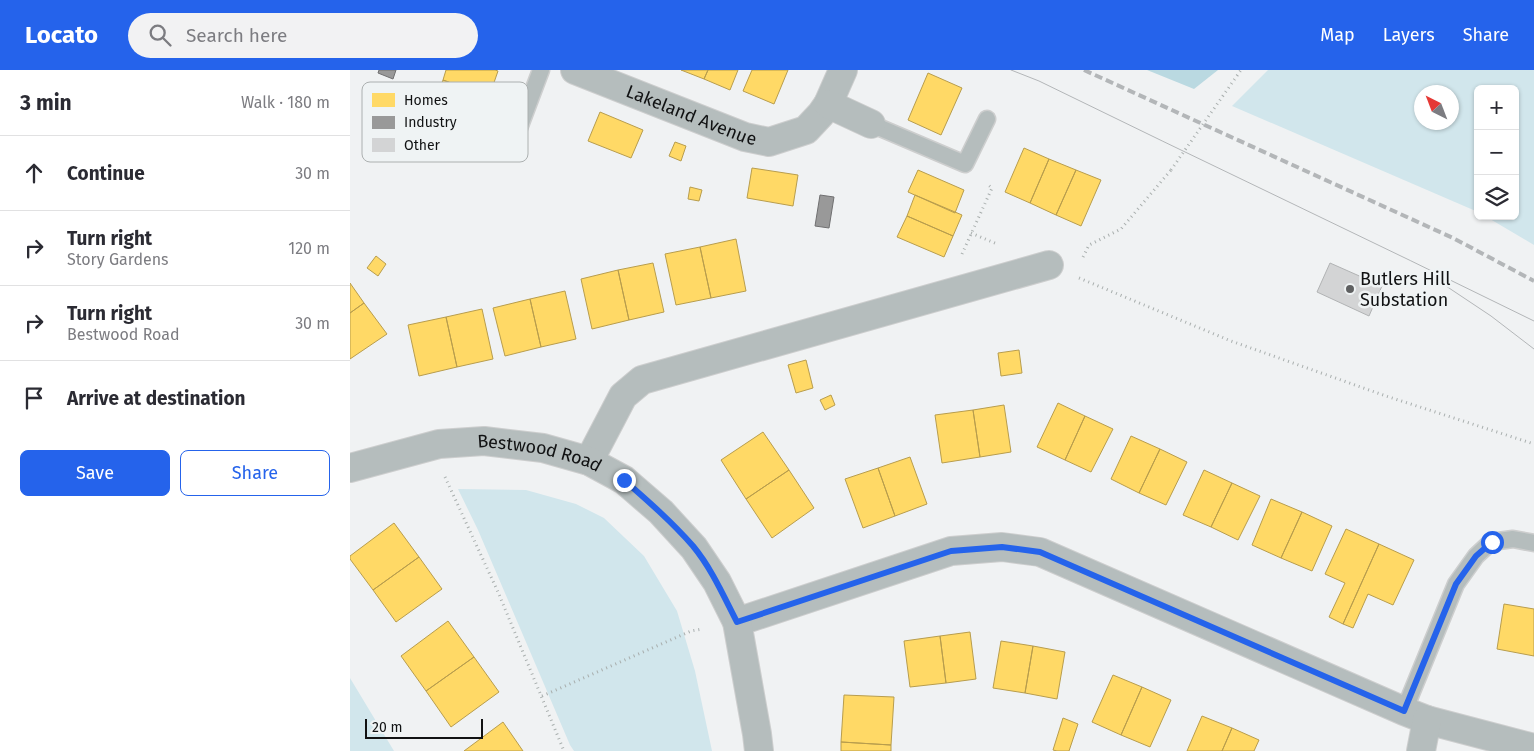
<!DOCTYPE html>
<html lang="en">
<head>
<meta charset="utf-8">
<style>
	:root { --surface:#fff; --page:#f2f2f3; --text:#2b2b33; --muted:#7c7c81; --line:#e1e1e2; --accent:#2563eb }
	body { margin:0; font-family:"Fira Sans",sans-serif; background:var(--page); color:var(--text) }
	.controls { position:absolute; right:15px; top:15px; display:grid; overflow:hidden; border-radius:8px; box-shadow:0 1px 4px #0004 }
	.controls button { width:45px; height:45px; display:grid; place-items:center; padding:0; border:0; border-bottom:1px solid var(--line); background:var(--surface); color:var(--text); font:25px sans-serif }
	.compass { position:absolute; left:1064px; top:15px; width:45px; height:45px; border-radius:50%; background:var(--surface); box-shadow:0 1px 4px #0004; rotate:318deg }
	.scale { position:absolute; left:15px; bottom:12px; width:118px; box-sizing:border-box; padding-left:5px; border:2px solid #111213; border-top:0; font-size:14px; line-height:18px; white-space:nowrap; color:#111213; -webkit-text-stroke:4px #eff3f4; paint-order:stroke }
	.stop { position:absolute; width:15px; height:15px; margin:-11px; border:4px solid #2563eb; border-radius:50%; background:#fff }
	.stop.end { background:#2563eb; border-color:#fff; box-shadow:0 1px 5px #0008 }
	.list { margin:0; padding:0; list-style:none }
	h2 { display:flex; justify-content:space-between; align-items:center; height:65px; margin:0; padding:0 20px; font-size:21px }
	h2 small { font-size:16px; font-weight:400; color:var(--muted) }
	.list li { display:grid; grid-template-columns:32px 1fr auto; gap:15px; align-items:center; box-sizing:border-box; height:75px; padding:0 20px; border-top:1px solid var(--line) }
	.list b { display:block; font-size:19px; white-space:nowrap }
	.list p { margin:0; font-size:16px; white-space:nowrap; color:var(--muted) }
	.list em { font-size:16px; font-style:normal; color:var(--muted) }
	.actions { display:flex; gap:10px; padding:15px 20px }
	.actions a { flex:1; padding:11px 0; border:1px solid var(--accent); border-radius:8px; text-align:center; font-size:18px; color:var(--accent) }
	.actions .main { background:var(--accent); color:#fff }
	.icon { flex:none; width:28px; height:28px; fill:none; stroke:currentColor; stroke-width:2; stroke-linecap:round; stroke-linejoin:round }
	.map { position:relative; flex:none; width:1184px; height:681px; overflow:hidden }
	header { display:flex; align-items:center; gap:30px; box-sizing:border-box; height:70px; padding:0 25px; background:var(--accent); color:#fff }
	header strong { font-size:24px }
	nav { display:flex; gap:28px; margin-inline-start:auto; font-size:18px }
	.search { width:350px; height:45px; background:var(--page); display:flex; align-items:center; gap:12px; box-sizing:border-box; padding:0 18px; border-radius:28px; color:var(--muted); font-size:19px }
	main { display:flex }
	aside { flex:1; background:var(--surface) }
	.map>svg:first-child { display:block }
</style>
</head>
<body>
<header>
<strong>Locato</strong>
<div class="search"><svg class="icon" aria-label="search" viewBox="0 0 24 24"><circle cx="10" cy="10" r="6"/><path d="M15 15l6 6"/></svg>Search here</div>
<nav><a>Map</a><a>Layers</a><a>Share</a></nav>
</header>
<main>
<aside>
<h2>3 min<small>Walk · 180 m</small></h2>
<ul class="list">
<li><svg class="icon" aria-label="ahead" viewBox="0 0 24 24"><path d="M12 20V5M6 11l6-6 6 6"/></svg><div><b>Continue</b></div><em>30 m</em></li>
<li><svg class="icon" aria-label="right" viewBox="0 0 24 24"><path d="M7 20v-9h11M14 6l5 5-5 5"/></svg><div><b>Turn right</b><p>Story Gardens</p></div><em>120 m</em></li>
<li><svg class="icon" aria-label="right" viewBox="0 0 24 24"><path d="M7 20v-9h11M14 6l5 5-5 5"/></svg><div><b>Turn right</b><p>Bestwood Road</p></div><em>30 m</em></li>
<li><svg class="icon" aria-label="arrive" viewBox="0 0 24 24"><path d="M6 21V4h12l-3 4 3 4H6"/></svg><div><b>Arrive at destination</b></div></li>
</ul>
<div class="actions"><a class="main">Save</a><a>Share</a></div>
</aside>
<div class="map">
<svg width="1184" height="681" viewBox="0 0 1184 681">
	<rect width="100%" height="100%" fill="#f0f2f3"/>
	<path fill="#d1e6ec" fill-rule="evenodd" d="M918 0H1184V175L1135 146H1165V19H1128V142L882 36ZM1102 22V52H1072V22Z
		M108 419 176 420 226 434 254 448 294 486 327 541 345 601 362 681H224L220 675 128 460Z
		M0 608 44 681H0Z"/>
	<path fill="#bad9e1" d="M797 0H868L844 19Z"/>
	<path fill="#ffd966" stroke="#b89d4d" d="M96 0H145L148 1 139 27 93 10Z
		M331 0H358L354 9Z
		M358 0H388L380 20 354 9Z
		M402 0H438L424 34 393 21Z
		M578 3 612 18 591 65 558 50Z
		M93 10 139 27 129 53 83 35Z
		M250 42 293 60 281 88 238 71Z
		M325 72 336 76 331 91 319 86Z
		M674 78 699 89 680 133 655 122Z
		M699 89 726 100 706 145 680 133Z
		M402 98 448 105 443 136 397 128Z
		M568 100 614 120 605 143 558 122Z
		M726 100 751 110 731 156 706 145Z
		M340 117 352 120 349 131 338 129Z
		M565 125 612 145 603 166 557 146Z
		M557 146 603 166 594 187 547 167Z
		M386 169 396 221 361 228 350 177Z
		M350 177 361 228 326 235 315 184Z
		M26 186 36 194 28 206 17 198Z
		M303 193 314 242 279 250 268 200Z
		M268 200 279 250 242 259 231 209Z
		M0 213 14 233 0 243Z
		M215 221 226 269 191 277 180 229Z
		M180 229 191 277 155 286 143 238Z
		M14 233 37 264 0 289V243Z
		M132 239 143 289 107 297 96 247Z
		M96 247 107 297 69 306 58 255Z
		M669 280 672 303 651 306 648 283Z
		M456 290 463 318 446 323 438 295Z
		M481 325 485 335 475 340 470 330Z
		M708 333 735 346 715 390 687 377Z
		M654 335 661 382 630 387 623 340Z
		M623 340 630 387 592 393 585 345Z
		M735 346 763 359 741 402 715 390Z
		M413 362 439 400 396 429 371 390Z
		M781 366 810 379 789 423 761 409Z
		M810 379 837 392 816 435 789 423Z
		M560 387 577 434 545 446 528 398Z
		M528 398 545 446 513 458 495 409Z
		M439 400 464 438 422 468 396 429Z
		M854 400 882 413 861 457 833 445Z
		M882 413 910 426 888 470 861 457Z
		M921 429 952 442 931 488 902 475Z
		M952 442 982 456 962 501 931 488Z
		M44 453 69 487 23 520 0 489V486Z
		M996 459 1029 474 993 554 979 547 995 513 975 504Z
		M1029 474 1064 490 1043 535 1018 524 1003 558 993 554Z
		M69 487 92 519 46 552 23 520Z
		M1154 534 1184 539V586L1147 579Z
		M98 551 124 587 76 621 51 586Z
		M620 562 626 609 596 613 590 566Z
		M590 566 596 613 560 617 554 571Z
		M651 571 683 576 675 623 643 618Z
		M683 576 715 582 707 629 675 623Z
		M124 587 149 622 101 657 76 621Z
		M763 605 792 617 771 665 742 652Z
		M792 617 821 630 800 677 771 665Z
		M494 625 544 627 541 675 491 672Z
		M852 646 882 658 872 681H837Z
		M713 648 728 654 719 681H707L703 680Z
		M153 652 173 681H114Z
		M882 658 909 670 904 681H872Z
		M491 672 541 675V681H491Z"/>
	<path fill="#999" stroke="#707071" d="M29 0H46L43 9 28 3Z
		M470 125 484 127 479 158 465 156Z"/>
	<path fill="#d3d4d5" stroke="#b1b3b4" d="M980 193 1032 216 1019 246 967 222Z"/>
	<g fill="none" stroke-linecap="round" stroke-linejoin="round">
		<g stroke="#cdcece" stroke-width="19">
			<path id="service" d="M521 54 615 94 637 49
				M165 69 191 0
				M1054 641 1106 514 1126 486 1141 472 1163 469 1184 473"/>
		</g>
		<g stroke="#cdcece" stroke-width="30">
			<g id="minor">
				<path id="s1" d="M225 0 395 67 419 72 456 60 471 44 478 34 493 0"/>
				<path d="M478 34 521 54"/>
				<path d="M239 391 273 326 292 310 699 195"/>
				<path d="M387 552 601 481 652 477 690 482 1054 641 1077 650 1184 678"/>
				<path d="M1071 681 1077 650"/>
			</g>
		</g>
		<g stroke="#cdcece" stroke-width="30">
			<g id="tertiary">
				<path id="s2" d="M0 398 89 374 134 371 193 378 239 391 274 410 311 442 344 478 367 512 387 552 407 664 409 681"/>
			</g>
		</g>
		<path stroke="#a9afae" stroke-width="3" stroke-dasharray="1 4" stroke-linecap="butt" d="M621 163 647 174
			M612 184 642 118 637 114
			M733 187 739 175 771 159 821 100
			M729 208 881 271 1036 326 1184 374
			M95 407 148 522 214 681
			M192 626 341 561 352 559"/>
		<use href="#service" stroke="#b5bdbd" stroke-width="16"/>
		<use href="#minor" stroke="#b5bdbd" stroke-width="28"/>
		<use href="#tertiary" stroke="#b5bdbd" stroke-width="28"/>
		<path stroke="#b3b6b8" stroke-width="1" d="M661 0 689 11C854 92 1020 170 1184 251
			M1084 208 1141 246 1184 279"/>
		<path stroke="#b3b6b8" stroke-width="4" stroke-dasharray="8 4" stroke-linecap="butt" d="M734 0 1103 168 1184 211"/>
		<path stroke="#a9afae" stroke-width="3" stroke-dasharray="1 4" stroke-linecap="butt" d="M821 100 891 0"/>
	</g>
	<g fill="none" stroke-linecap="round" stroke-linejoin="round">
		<path stroke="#2563eb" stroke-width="6" d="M274 410C298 431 322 452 343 476 362 499 374 527 387 552L601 481 652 477 690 482 1054 641 1106 514 1126 486 1142 472"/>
	</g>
	<circle fill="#5f6061" stroke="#eff3f4" stroke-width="2" cx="1000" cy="219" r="5"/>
	<g text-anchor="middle" stroke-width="5" stroke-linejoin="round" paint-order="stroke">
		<g font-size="18" fill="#111213" stroke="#eff3f4">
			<text dy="6" stroke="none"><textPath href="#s1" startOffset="125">Lakeland Avenue</textPath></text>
			<text dy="6" stroke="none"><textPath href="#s2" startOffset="194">Bestwood Road</textPath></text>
		</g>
		<g font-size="18" fill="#111213" stroke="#eff3f4" text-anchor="start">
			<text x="1010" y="215">Butlers Hill<tspan x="1010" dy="21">Substation</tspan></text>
		</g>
	</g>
	<rect x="12" y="12" width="166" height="80" rx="8" fill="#eff3f4" stroke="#acb0b0" stroke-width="1"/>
	<rect x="22" y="23" width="23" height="14" fill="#ffd966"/>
	<rect x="22" y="46" width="23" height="13" fill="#999"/>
	<rect x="22" y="68" width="23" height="14" fill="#d3d4d5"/>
	<g font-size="14" fill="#111213">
		<text x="54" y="35">Homes</text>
		<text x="54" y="57">Industry</text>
		<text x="54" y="80">Other</text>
	</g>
</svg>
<div class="controls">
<button>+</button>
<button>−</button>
<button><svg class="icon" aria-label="layers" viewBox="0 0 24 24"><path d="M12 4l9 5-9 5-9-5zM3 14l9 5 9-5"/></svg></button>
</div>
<svg class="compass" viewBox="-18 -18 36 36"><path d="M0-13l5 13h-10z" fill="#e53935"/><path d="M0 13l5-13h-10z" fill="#7c7c81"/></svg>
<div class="scale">20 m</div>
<div class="stop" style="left:1142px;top:472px"></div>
<div class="stop end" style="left:274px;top:410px"></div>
</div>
</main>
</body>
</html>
